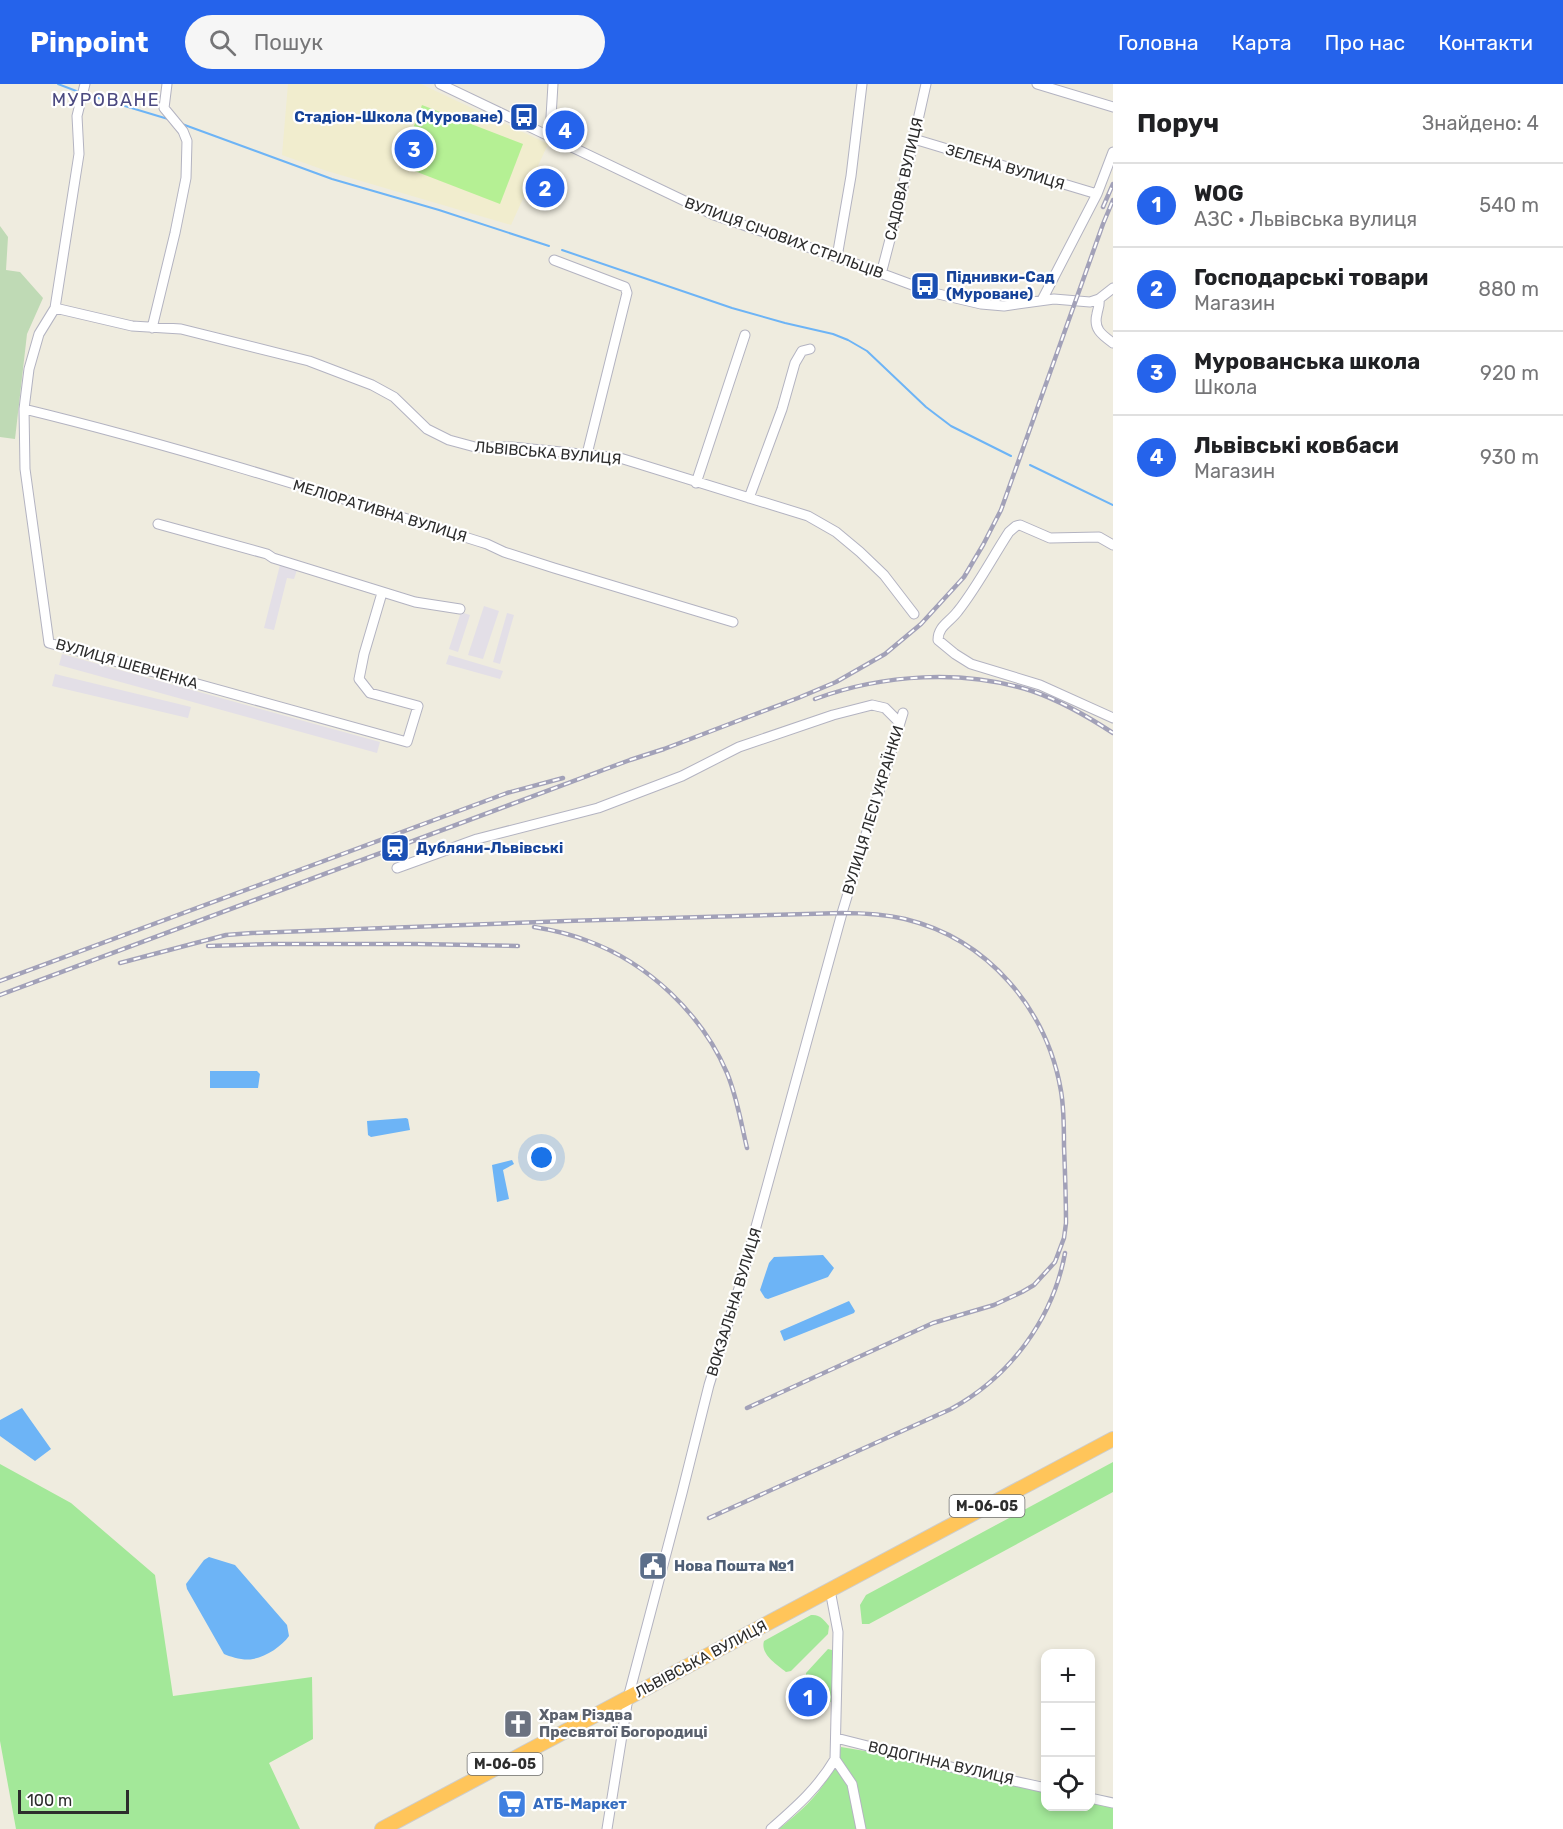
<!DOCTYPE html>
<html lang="uk">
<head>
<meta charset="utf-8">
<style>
	:root { --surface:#fff; --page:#f6f6f6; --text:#202124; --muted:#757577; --line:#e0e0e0; --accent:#2563eb }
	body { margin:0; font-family:Rubik,sans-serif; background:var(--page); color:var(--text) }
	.controls { position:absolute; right:18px; bottom:18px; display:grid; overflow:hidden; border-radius:12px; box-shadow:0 3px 9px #0003 }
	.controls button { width:54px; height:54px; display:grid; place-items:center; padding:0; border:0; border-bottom:2px solid var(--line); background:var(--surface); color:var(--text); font:30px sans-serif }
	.scale { position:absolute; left:18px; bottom:15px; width:111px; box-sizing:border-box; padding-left:6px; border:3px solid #2d2d2d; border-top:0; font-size:16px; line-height:21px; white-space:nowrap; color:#2d2d2d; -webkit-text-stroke:4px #fff; paint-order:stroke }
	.you { position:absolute; left:542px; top:1074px; width:21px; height:21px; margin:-15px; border:4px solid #fff; border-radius:50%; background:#1a73e8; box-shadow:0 0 0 9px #1a73e833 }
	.badge { display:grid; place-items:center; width:39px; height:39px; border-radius:50%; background:var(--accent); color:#fff; font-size:20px; font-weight:700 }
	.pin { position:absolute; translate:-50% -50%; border:3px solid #fff; box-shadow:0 2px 6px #0006 }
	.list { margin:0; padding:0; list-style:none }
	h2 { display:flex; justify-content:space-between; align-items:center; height:78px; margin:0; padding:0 24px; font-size:26px }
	h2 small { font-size:20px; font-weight:400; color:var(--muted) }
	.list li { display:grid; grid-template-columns:39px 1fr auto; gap:18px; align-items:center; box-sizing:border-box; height:84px; padding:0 24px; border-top:2px solid var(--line) }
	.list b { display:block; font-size:22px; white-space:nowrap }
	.list p { margin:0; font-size:20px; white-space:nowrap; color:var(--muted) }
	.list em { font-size:20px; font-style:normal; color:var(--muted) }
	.icon { flex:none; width:33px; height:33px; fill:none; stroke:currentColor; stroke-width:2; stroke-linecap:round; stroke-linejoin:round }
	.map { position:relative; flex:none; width:1113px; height:1745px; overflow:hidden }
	header { display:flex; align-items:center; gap:36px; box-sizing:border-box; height:84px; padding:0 30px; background:var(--accent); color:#fff }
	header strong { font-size:28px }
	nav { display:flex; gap:33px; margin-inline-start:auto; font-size:21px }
	.search { width:420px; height:54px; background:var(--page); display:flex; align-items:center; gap:15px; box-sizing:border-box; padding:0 21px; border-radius:33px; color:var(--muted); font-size:22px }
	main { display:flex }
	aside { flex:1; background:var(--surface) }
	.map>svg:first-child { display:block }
</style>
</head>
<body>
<header>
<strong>Pinpoint</strong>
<div class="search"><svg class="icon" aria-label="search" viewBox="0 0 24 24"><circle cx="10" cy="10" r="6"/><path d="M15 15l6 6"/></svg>Пошук</div>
<nav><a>Головна</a><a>Карта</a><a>Про нас</a><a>Контакти</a></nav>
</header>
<main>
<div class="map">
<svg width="1113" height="1745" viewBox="0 0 1113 1745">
	<rect width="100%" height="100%" fill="#efecdf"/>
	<path fill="#e3dfe7" d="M280 481 297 486 294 495 287 494 274 546 264 544Z
		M484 522 499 527 483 575 468 571Z
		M461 528 470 531 458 568 449 565Z
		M507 529 514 531 500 580 493 578Z
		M62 570 380 658 377 669 59 581Z
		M449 571 503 587 500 595 446 580Z
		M55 590 191 623 188 634 52 602Z"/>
	<path fill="#f1edce" d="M288 0H421L548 60 511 141 327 87 282 71Z"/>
	<path fill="#a3e899" d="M1113 1378V1408L869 1540H862L860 1521 866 1511Z
		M0 1380 71 1419 155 1491 173 1612 312 1593 313 1655 269 1679 300 1745H16L0 1657Z
		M811 1531C820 1530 824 1536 829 1542L828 1550 791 1587 786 1588C776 1580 760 1570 764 1557Z
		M828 1565 832 1566 833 1568 832 1616 826 1623 823 1624 818 1621 806 1593V1589Z
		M841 1663 1002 1690 1045 1699 1046 1722H1090L1091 1709 1113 1714V1745H779C810 1719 829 1703 841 1663Z"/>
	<path fill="#bfdab5" d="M0 142 8 153 6 186 20 188 43 214 27 250 15 355 0 353Z"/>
	<path fill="#b5f094" d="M422 21 523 60 500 120 399 81Z"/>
	<path fill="#6db4f6" d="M210 987H257L260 990 258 1004H210Z
		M406 1034 408 1035 410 1046 371 1053 368 1051 367 1037Z
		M512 1076 514 1080 503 1086 509 1115 497 1118 492 1081Z
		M823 1171 834 1184 828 1193 768 1215 765 1214 760 1206 769 1179 774 1173Z
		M849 1217 855 1227 854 1229 784 1257 780 1247Z
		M22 1324 51 1365 35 1377 0 1352V1336Z
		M209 1473 235 1481 287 1541 289 1552C282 1562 266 1573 253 1575 244 1577 231 1573 224 1570L187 1505 186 1500 204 1476Z"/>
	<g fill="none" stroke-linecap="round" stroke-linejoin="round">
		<path stroke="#6db4f6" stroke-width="2" d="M58 0 79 8
			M85 10 168 35
			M182 40 332 95 439 126 549 162
			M562 166 732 224 785 239 833 250 848 256 867 267 926 323 951 342 1011 372
			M1030 381 1113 421"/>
		<g stroke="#b3b3c1" stroke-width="11">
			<path id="minor" d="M85 0 77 32 79 70 55 224 39 250 29 285 24 325 25 385 49 559 407 658 418 622 370 609 359 595 364 570 382 509
				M440 0 714 131 837 173 934 209 981 220 1004 222 1054 215 1090 218 1099 215 1113 204
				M553 0 551 33 553 54
				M1037 0 1113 23
				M914 55 1097 110
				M837 173 851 92 862 0
				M554 176 625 203 627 209 587 370
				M881 190 899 121 926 0
				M1099 215C1100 221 1098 224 1097 230 1093 245 1102 251 1113 259
				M1042 216 1097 110 1113 68
				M55 224 132 242 181 245 309 277 372 301 394 313 427 345 449 356 475 363H512L620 374 808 432 836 448 860 468 884 491 914 530
				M152 244 175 149 186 94 187 57 183 47 164 24 167 0
				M24 325C181 363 334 412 487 460L504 468 554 484 733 538
				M696 399 745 251
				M749 414 782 325 795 279 802 267 810 265
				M158 440 267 470 273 474 415 518 460 525
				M1113 461 1099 453 1050 454 1020 441 1016 442 1009 448C992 474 977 503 958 527 950 538 938 542 938 556L955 570 971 580 1040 601 1113 634
				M397 784 477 755 598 724 682 692 739 663 833 631 872 621 885 624 900 639
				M836 1654 963 1686 1046 1704
				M835 1675 852 1700 861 1745
				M1090 1714 1113 1719
				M607 1745 628 1614 682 1409 709 1301 740 1201 842 829 903 629
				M771 1745C796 1723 818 1704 835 1675L838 1548 830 1506"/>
		</g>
		<g stroke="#cdcdcd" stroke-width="16">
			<path id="highway" d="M382 1745 1113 1355"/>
		</g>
		<use href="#minor" stroke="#fff" stroke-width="9"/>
		<use href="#highway" stroke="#ffc55a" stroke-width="14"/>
		<g stroke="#a2a1b8" stroke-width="4.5">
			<path id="rail" d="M1103 123 1113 100
				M815 615C883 590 963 585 1032 607 1061 617 1087 632 1113 649
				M534 843C553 846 570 850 588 857 648 879 702 930 727 989 737 1013 741 1039 747 1064
				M208 862 274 860H418L518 862
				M120 879 226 851 252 849 566 837 842 829C863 829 884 830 905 835 988 855 1047 925 1061 1007 1064 1025 1064 1044 1064 1062 1065 1088 1066 1113 1066 1139L1064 1154 1055 1178 1034 1201 1022 1208 994 1221 933 1239 747 1324
				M0 897 507 709 563 694
				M0 911 630 676 664 665 798 614 836 598 885 570 921 540 964 493 983 461 1001 426 1103 140 1113 116
				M709 1434 951 1325C1010 1293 1053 1235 1065 1169"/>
		</g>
		<use href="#rail" stroke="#fff" stroke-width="2" stroke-dasharray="7" stroke-linecap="butt"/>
	</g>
	<defs>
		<g id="bus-square" transform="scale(1.5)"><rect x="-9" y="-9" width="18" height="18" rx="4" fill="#1a4fb4" stroke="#fff"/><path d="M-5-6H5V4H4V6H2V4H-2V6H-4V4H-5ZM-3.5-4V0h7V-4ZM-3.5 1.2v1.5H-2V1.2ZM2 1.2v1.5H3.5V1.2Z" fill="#fff"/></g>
		<g id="station-square" transform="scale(1.5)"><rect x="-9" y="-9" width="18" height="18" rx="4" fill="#1a4fb4" stroke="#fff"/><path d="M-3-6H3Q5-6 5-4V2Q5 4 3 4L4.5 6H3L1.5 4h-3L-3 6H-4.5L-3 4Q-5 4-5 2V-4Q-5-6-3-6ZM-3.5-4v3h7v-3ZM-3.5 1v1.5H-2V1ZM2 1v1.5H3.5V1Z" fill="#fff"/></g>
		<g id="civic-square" transform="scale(1.5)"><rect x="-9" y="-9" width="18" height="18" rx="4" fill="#5c6f8a" stroke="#fff"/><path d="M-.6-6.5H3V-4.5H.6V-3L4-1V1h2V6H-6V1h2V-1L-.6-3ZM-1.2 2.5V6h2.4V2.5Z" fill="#fff"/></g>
		<g id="church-square" transform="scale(1.5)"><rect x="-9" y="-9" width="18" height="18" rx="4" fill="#6b7280" stroke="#fff"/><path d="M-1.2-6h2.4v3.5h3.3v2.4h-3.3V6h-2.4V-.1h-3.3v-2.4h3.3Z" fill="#fff"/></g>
		<g id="supermarket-square" transform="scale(1.5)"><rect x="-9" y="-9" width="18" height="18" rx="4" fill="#3f7fe0" stroke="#fff"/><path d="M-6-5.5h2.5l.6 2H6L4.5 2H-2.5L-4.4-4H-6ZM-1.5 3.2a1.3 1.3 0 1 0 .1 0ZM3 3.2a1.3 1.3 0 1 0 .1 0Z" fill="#fff"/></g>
	</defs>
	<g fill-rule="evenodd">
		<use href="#bus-square" x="524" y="33"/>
		<use href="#bus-square" x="925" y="202"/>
		<use href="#station-square" x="395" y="764"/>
		<use href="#civic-square" x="653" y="1482"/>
		<use href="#church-square" x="518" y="1640"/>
		<use href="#supermarket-square" x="512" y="1720"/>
	</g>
	<g text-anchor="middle" stroke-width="4.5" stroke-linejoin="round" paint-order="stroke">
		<g fill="#fff" stroke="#6c6c6c" stroke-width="1.5">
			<rect x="949.5" y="1411" width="75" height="22" rx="4.5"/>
			<rect x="467.5" y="1669" width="75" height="22" rx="4.5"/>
		</g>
		<g font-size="14" font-weight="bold" fill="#2d2d2d">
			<text x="987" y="1427">М-06-05</text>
			<text x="505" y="1685">М-06-05</text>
		</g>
		<g font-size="15" font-weight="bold" fill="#164399" stroke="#fff" text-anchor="start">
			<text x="503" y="38" text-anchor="end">Стадіон-Школа (Муроване)</text>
			<text x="946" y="198">Піднивки-Сад<tspan x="946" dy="17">(Муроване)</tspan></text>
			<text x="416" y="769">Дубляни-Львівські</text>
		</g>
		<g font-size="15" fill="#2d2d2d" stroke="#fff">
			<text transform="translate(1005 83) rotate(17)" y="5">ЗЕЛЕНА ВУЛИЦЯ</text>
			<text transform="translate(904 95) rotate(-77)" y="5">САДОВА ВУЛИЦЯ</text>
			<text transform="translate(784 154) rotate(20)" y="5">ВУЛИЦЯ СІЧОВИХ СТРІЛЬЦІВ</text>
			<text transform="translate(548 369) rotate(5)" y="5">ЛЬВІВСЬКА ВУЛИЦЯ</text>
			<text transform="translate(380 427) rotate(17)" y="5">МЕЛІОРАТИВНА ВУЛИЦЯ</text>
			<text transform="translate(127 580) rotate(16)" y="5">ВУЛИЦЯ ШЕВЧЕНКА</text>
			<text transform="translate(873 726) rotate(-73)" y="5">ВУЛИЦЯ ЛЕСІ УКРАЇНКИ</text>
			<text transform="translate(734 1218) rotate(-73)" y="5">ВОКЗАЛЬНА ВУЛИЦЯ</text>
			<text transform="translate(701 1575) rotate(-28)" y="5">ЛЬВІВСЬКА ВУЛИЦЯ</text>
			<text transform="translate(941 1679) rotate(13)" y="5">ВОДОГІННА ВУЛИЦЯ</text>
		</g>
		<g font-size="15" font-weight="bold" fill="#4e5e75" stroke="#fff" text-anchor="start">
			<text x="674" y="1487">Нова Пошта №1</text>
		</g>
		<g font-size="15" font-weight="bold" fill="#5b616d" stroke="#fff" text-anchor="start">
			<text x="539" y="1636">Храм Різдва<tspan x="539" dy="17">Пресвятої Богородиці</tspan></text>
		</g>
		<g font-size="15" font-weight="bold" fill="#366cbe" stroke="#fff" text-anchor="start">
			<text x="533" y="1725">АТБ-Маркет</text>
		</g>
		<g font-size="18" letter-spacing="1.5" fill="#4c4a81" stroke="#fff">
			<text x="106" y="22">МУРОВАНЕ</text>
		</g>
	</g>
</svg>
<div class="controls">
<button>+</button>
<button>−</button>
<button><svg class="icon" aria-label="locate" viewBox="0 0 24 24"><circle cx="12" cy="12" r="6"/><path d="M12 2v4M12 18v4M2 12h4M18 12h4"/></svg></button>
</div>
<div class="scale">100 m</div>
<div class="you"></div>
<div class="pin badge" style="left:808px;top:1613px">1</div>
<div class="pin badge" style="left:545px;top:104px">2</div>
<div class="pin badge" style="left:414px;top:65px">3</div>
<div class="pin badge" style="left:565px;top:46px">4</div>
</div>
<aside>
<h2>Поруч<small>Знайдено: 4</small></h2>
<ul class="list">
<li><span class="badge">1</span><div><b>WOG</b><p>АЗС · Львівська вулиця</p></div><em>540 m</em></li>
<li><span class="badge">2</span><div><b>Господарські товари</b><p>Магазин</p></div><em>880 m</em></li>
<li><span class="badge">3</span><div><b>Мурованська школа</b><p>Школа</p></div><em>920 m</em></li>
<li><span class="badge">4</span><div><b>Львівські ковбаси</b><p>Магазин</p></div><em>930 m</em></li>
</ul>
</aside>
</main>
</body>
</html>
